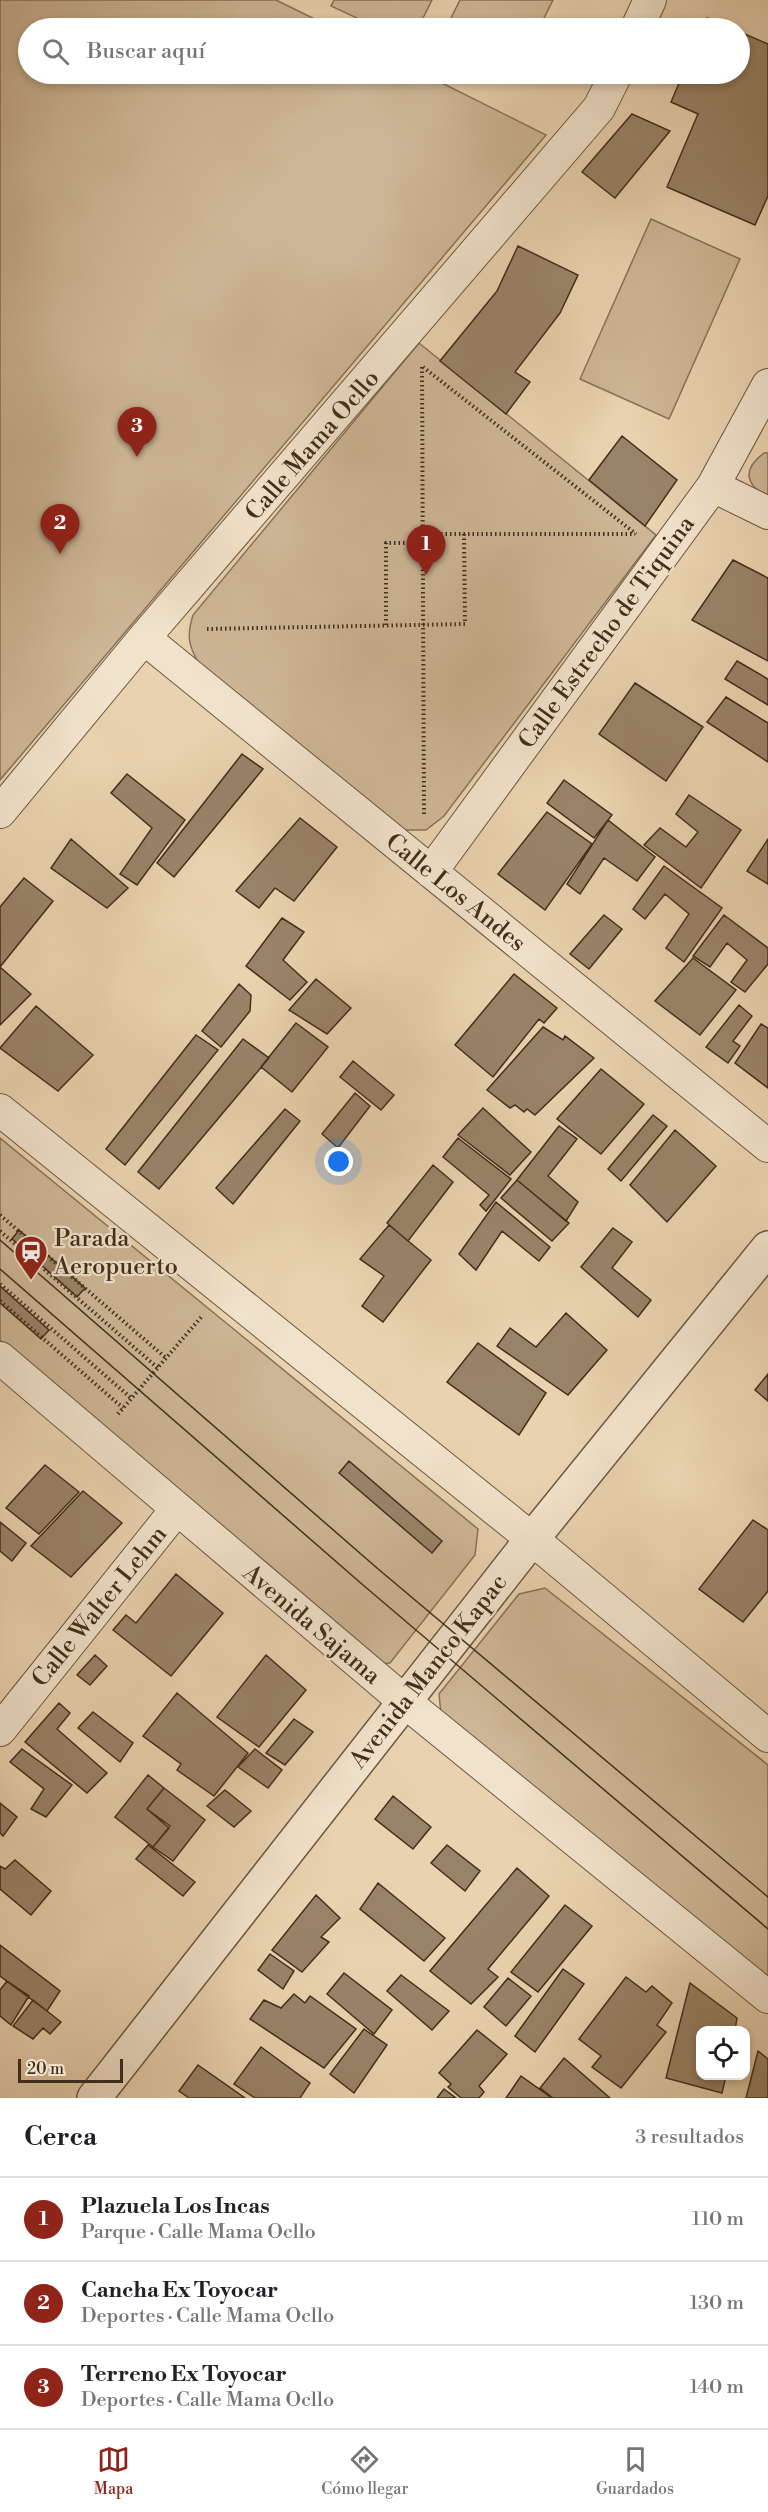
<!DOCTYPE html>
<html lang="es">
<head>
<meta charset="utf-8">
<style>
	:root { --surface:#fff; --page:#f2f2f2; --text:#202124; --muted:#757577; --line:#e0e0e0; --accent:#8f2418 }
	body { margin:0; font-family:"Libre Bodoni",serif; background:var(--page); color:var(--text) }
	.controls { position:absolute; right:18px; bottom:18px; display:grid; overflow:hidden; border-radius:12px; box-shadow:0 3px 9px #0003 }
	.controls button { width:54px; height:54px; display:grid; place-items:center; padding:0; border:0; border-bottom:2px solid var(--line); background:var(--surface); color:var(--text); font:30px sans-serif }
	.scale { position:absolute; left:18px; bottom:15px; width:105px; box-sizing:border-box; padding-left:6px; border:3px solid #432e1b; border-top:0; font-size:16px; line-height:21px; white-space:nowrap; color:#432e1b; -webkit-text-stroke:4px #f1e2cb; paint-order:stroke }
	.you { position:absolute; left:339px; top:1162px; width:21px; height:21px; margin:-15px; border:4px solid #fff; border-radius:50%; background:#1a73e8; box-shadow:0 0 0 9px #1a73e833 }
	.badge { display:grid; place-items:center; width:39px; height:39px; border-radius:50%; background:var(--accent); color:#fff; font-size:20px; font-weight:700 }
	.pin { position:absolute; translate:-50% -50px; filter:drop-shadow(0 2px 3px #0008) }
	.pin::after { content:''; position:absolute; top:32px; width:21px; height:18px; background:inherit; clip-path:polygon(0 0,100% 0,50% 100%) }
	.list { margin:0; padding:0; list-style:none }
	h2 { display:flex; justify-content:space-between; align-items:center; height:78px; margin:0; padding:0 24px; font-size:26px }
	h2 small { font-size:20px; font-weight:400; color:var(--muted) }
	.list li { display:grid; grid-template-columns:39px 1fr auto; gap:18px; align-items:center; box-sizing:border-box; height:84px; padding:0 24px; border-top:2px solid var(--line) }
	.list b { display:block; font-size:22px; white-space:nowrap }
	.list p { margin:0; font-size:20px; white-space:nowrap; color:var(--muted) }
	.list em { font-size:20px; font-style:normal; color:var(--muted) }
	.icon { flex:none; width:33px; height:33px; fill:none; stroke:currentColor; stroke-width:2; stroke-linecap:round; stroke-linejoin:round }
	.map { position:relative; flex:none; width:768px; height:2098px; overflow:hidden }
	.search { position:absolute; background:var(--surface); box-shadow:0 3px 9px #0003; left:18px; right:18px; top:18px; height:66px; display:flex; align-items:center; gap:15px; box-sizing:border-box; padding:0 21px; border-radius:33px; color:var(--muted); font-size:22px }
	.sheet { height:330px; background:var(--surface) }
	nav { display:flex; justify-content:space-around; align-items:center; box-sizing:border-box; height:84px; border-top:2px solid var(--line); background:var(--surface); font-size:16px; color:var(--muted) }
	nav a { display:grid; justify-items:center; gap:3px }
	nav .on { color:var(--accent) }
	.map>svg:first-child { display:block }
</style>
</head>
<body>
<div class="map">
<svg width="768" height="2098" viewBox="0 0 768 2098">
	<rect width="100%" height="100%" fill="#e9d2af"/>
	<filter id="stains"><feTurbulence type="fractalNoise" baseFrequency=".00333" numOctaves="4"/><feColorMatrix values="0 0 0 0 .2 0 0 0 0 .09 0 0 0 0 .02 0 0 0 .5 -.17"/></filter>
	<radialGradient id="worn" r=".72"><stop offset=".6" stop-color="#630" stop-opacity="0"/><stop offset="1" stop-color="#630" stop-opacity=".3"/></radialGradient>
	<path fill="#cdb696" stroke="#887258" stroke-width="1.5" d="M0 0H276L333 28H28V74H424L546 135 0 780Z
		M334 0H432L418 28H378L331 6Z
		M460 0H553L539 28H446Z
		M651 219 740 259 669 419 580 379Z
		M419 343 656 535 444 816 426 830H405L198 662C188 645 187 634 193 615Z
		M764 453H768V497C745 485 742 469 764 453Z
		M0 1138 478 1529 475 1555 390 1663 379 1664 114 1440 0 1340Z
		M545 1588 768 1765V1981L441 1714 439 1694 519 1594Z"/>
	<path fill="#998368" stroke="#432e1b" stroke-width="1.5" d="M707 18 732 28H702Z
		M740 32 768 44V196L755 225 667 187 698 114 671 102 683 74H740Z
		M632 114 670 131 615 198 582 172Z
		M518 246 578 275 560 313 515 372 530 382 506 414 440 361 497 291Z
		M622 436 677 480 645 526 589 480Z
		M733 560 768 578V661L692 620Z
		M737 661 768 679V705L725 679Z
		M635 683 703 727 666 781 599 734Z
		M726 697 768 723V762L707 722Z
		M242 754 263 769 174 877 157 863Z
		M127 774 185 820 137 885 120 874 152 828 111 793Z
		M564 780 612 815 594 838 547 803Z
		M689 795 741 830 701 888 644 845 660 828 686 847 698 832 676 814Z
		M547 812 592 844 545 910 498 874Z
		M300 818 337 847 294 901 275 888 259 908 236 891Z
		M608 820 655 857 637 881 604 858 580 894 567 884Z
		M71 839 128 888 107 908 51 868Z
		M768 839V884L747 871Z
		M664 866 722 908 684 962 666 948 689 914 665 894 645 919 633 909Z
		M24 878 53 901 0 967 31 994 0 1025V907Z
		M604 915 622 929 589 969 570 954Z
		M724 915 768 948V964L745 992 731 982 747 960 727 943 710 967 693 956Z
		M282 918 304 932 283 960 307 982 290 1000 246 966Z
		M693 958 736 990 700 1035 655 1001Z
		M514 974 557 1008 544 1023 539 1019 493 1077 455 1045Z
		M316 979 351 1008 327 1034 289 1010Z
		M239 984 251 995 250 1011 221 1047 202 1031Z
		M739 1005 752 1016 733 1041 740 1046 728 1063 706 1047Z
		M36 1006 93 1055 58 1091 0 1048Z
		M296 1023 328 1047 292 1092 261 1067Z
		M761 1024 768 1028V1088L735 1063Z
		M543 1027 563 1040 565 1036 594 1058 535 1115 527 1109 524 1112 515 1105 510 1108 487 1090Z
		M196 1035 218 1050 125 1165 106 1149Z
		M243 1039 269 1058 159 1189 138 1172Z
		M353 1061 394 1095 381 1110 340 1077Z
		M601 1069 644 1104 601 1154 557 1119Z
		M355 1093 370 1106 338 1148 322 1134Z
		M483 1108 531 1152 510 1175 458 1135Z
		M285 1109 300 1121 233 1204 216 1188Z
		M653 1115 667 1126 621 1181 608 1169Z
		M559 1126 577 1139 548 1176 578 1202 566 1221 517 1180Z
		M675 1130 716 1166 667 1222 630 1185Z
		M458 1138 511 1179 486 1211 480 1205 489 1195 443 1157Z
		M433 1165 453 1182 408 1241 387 1223Z
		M517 1180 569 1223 552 1241 501 1198Z
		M496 1202 550 1247 539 1261 502 1231 476 1270 459 1254Z
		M389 1225 431 1260 383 1322 362 1306 384 1276 360 1259Z
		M613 1228 632 1242 612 1268 651 1300 638 1317 581 1267Z
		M19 1230 85 1288 77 1297 12 1239Z
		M0 1286 49 1330 41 1339 0 1303Z
		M566 1313 607 1350 568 1395 497 1346 510 1328 536 1347Z
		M478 1343 546 1393 519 1435 447 1382Z
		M768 1374V1401L755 1390Z
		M349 1461 442 1541 432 1553 339 1473Z
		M45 1465 79 1492 39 1534 6 1508Z
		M83 1491 122 1523 71 1577 31 1546Z
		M753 1520 768 1530V1591L743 1622 699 1589Z
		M0 1522 26 1543 12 1561 0 1551Z
		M176 1574 223 1613 171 1676 113 1630 126 1615 136 1623Z
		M95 1655 107 1666 90 1685 77 1675Z
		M266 1655 306 1690 259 1747 217 1717Z
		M177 1693 248 1753 214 1796 177 1770 181 1764 143 1736Z
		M59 1703 70 1713 57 1729 107 1773 87 1793 25 1742Z
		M93 1712 133 1743 120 1762 78 1728Z
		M294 1719 313 1732 285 1765 266 1753Z
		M22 1749 72 1785 46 1817 31 1809 44 1789 10 1762Z
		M255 1749 282 1770 268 1788 238 1767Z
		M148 1775 164 1788 147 1809 169 1828 153 1847 115 1817Z
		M164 1788 205 1820 173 1861 153 1847 170 1826 147 1809Z
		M225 1790 251 1811 234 1827 207 1806Z
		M393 1796 431 1827 413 1849 375 1819Z
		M0 1803 17 1817 3 1836 0 1833Z
		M148 1845 195 1882 183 1896 136 1859Z
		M447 1845 480 1871 465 1891 431 1863Z
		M15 1860 51 1891 31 1915 0 1889V1866L5 1869Z
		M517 1868 549 1896 488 1969 498 1977 471 2004 430 1971Z
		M378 1883 445 1938 424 1961 360 1909Z
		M316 1895 340 1918 321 1937 329 1942 302 1972 272 1950Z
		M565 1905 592 1926 538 1992 511 1972Z
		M0 1945 60 1991 47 2011 0 1976Z
		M270 1954 294 1971 283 1989 258 1970Z
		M563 1969 584 1984 535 2052 515 2036Z
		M344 1973 392 2010 374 2034 327 1994Z
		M401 1975 449 2011 432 2030 387 1991Z
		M626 1977 646 1992 652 1986 672 2003 657 2025 666 2032 621 2088 592 2067 601 2056 579 2039Z
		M508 1978 531 1996 506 2026 484 2007Z
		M7 1981 29 1996 11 2025 0 2016V1990Z
		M690 1983 737 2018 735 2030H700V2076H726L722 2093 666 2078Z
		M294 1994 305 2003 310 1996 356 2029 324 2068 250 2019 264 2000 281 2008Z
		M33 2000 61 2022 50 2034 43 2028 33 2039 13 2026Z
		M364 2029 387 2045 354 2093 330 2074Z
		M477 2030 507 2054 479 2086 484 2092 479 2098H461L448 2087 451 2084 439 2073Z
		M261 2047 310 2083 300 2098H255L234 2084Z
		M758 2051 768 2059V2098H746Z
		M564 2058 610 2098H553L540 2088Z
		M198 2065 245 2098H189L179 2091Z
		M521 2076 552 2098H506Z
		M444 2089 456 2098H437Z"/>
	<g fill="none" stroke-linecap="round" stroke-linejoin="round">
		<g stroke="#6c5740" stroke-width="34">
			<path id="minor" d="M637 28 650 0
				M713 486 768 513
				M144 638 768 1146
				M0 812 144 638 599 108 616 74
				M431 872 713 486 768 385
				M0 1110 532 1539 768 1736
				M0 1358 404 1701 768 1997
				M0 1730 176 1510"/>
		</g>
		<g stroke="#6c5740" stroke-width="36">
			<path id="tertiary" d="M94 2098 532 1539 768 1248"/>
		</g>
		<path stroke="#432e1b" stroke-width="4" stroke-dasharray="1.5 3" stroke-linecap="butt" d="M422 367 424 815
			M423 367 636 534
			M423 534H635
			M386 625V543H423
			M207 629 465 624 464 534
			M0 1215 166 1358
			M0 1231 158 1368
			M0 1284 131 1398
			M0 1301 123 1408
			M118 1414 203 1315"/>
		<use href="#minor" stroke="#f1e2cb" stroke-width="32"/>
		<use href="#tertiary" stroke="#f1e2cb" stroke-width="33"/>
		<path stroke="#432e1b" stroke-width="1.5" d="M0 1240 377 1568 768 1897
			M0 1269 363 1585 768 1929"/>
	</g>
	<defs>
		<g id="station-pin" transform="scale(1.725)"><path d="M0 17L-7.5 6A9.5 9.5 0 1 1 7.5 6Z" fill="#8f2418" stroke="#f1e2cb"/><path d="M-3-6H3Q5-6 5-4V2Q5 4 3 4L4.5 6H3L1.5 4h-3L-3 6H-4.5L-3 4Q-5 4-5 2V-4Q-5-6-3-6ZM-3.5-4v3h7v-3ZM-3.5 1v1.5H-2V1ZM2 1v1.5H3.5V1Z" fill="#fff"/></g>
	</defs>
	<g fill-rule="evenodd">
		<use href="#station-pin" x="31" y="1252"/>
	</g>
	<g text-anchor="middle" stroke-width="4.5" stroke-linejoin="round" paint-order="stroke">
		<g font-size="24" fill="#432e1b" stroke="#f1e2cb">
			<text transform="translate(312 445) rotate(-49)" y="8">Calle Mama Ocllo</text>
			<text transform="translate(606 632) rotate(-54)" y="8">Calle Estrecho de Tiquina</text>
			<text transform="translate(456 892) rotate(39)" y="8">Calle Los Andes</text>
			<text transform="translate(99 1606) rotate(-51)" y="8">Calle Walter Lehm</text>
			<text transform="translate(312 1624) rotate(40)" y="8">Avenida Sajama</text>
			<text transform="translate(428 1671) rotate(-52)" y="8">Avenida Manco Kapac</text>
		</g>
		<g font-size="24" fill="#432e1b" stroke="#f1e2cb" text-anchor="start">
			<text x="54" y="1246">Parada<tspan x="54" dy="28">Aeropuerto</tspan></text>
		</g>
	</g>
	<rect width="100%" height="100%" filter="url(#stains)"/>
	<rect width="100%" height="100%" fill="url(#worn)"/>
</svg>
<div class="controls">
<button><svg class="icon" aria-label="locate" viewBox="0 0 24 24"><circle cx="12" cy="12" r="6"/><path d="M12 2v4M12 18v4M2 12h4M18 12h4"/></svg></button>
</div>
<div class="scale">20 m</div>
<div class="you"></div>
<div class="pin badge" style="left:426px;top:575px">1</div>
<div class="pin badge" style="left:60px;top:554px">2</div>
<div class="pin badge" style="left:137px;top:457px">3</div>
<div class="search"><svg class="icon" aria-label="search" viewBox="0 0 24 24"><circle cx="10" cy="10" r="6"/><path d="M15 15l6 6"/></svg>Buscar aquí</div>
</div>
<section class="sheet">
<h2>Cerca<small>3 resultados</small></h2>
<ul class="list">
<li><span class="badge">1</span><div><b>Plazuela Los Incas</b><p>Parque · Calle Mama Ocllo</p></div><em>110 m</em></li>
<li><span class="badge">2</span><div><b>Cancha Ex Toyocar</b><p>Deportes · Calle Mama Ocllo</p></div><em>130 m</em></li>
<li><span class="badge">3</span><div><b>Terreno Ex Toyocar</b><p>Deportes · Calle Mama Ocllo</p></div><em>140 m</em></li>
</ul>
</section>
<nav>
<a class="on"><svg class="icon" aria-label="map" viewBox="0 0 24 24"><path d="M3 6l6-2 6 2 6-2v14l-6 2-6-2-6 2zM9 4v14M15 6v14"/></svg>Mapa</a>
<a><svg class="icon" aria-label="directions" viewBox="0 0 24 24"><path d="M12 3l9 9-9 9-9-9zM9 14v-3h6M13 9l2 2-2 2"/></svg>Cómo llegar</a>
<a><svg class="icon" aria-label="saved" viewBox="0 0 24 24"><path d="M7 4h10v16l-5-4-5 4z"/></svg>Guardados</a>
</nav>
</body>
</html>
